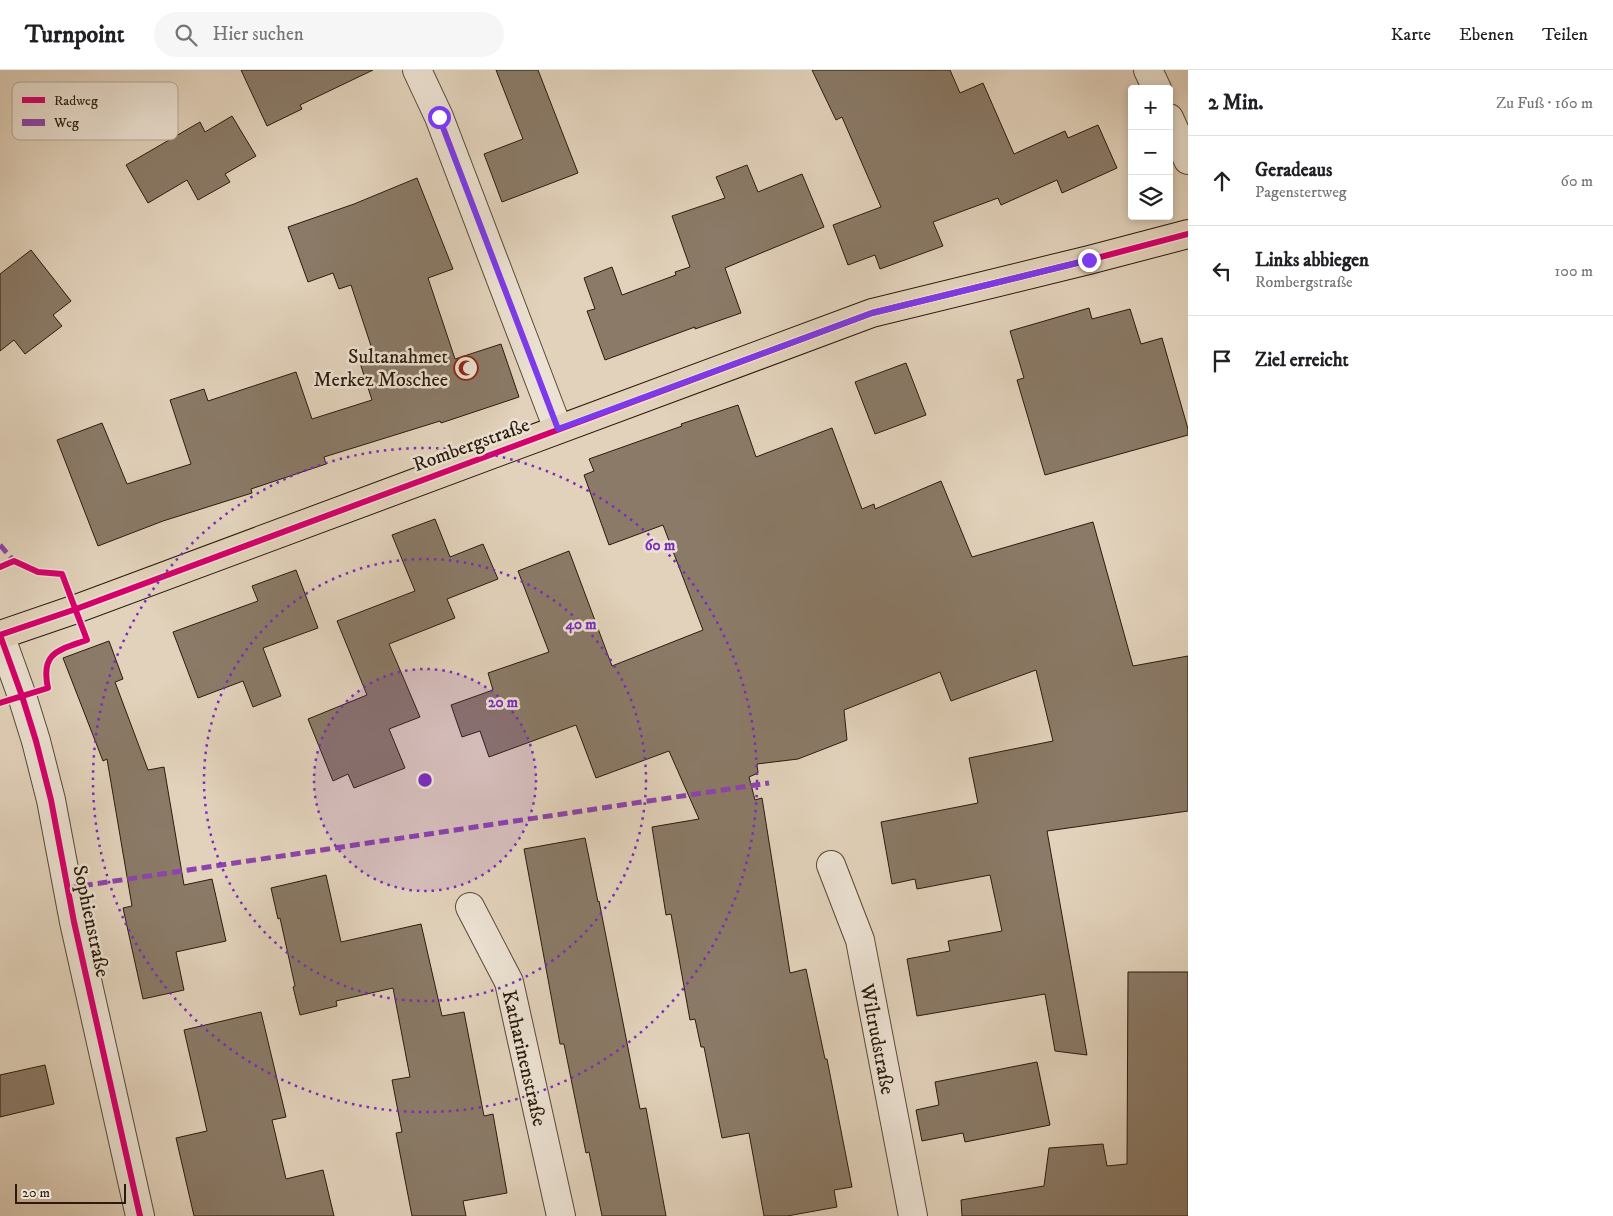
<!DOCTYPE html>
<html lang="de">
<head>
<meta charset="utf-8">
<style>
	:root { --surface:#fff; --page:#f6f6f6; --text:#202124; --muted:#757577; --line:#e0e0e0 }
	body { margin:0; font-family:"IM FELL DW Pica",serif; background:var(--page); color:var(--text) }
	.controls { position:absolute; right:15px; top:15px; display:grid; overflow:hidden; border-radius:5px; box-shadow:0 2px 8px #0003 }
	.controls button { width:45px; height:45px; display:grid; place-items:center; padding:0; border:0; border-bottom:1px solid var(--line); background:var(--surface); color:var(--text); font:25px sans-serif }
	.scale { position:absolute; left:15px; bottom:12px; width:111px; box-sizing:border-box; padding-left:5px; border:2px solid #2a1b0d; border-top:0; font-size:14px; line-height:18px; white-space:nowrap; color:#2a1b0d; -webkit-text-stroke:4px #ece2d3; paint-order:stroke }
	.stop { position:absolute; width:15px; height:15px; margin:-11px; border:4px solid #7c3aed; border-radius:50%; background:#fff }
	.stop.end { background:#7c3aed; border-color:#fff; box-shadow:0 1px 5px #0008 }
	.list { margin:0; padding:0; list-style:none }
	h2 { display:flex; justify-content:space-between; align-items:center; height:65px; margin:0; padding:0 20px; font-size:21px }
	h2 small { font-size:16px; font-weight:400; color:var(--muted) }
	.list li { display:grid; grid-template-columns:32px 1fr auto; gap:15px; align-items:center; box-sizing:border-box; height:90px; padding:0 20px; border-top:1px solid var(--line) }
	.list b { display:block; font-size:19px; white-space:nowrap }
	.list p { margin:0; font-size:16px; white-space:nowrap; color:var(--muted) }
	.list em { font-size:16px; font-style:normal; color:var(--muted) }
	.icon { flex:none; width:28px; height:28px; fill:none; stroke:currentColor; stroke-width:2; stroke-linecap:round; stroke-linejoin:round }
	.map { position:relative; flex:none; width:1188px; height:1146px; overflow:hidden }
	header { display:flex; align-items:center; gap:30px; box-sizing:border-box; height:70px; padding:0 25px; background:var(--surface); border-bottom:1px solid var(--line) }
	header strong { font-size:24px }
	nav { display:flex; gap:28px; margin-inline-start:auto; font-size:18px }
	.search { width:350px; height:45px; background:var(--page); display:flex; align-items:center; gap:12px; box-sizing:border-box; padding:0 18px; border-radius:28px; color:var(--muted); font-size:19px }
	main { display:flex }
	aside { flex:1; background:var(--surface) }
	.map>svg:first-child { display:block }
</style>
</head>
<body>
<header>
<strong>Turnpoint</strong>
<div class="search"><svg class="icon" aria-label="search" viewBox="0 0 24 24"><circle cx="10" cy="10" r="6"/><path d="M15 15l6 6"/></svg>Hier suchen</div>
<nav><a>Karte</a><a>Ebenen</a><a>Teilen</a></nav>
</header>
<main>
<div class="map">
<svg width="1188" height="1146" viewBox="0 0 1188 1146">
	<rect width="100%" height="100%" fill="#e2d2bb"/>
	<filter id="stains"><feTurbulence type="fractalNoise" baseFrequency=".004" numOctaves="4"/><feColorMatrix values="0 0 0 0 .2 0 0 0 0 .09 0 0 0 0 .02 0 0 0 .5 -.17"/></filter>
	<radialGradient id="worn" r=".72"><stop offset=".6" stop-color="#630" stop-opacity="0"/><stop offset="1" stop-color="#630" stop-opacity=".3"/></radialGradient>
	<path fill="#8a7a67" stroke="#2a1b0d" d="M241 0H373L300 35 302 39 267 56Z
		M496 0H538L578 103 502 132 484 84 523 69Z
		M812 0H950L960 23 983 13 1014 84 1065 61 1068 68 1098 55 1117 98 1062 123 1057 110 1001 135 998 128 933 152 943 176 880 199 875 185 848 195 833 155 881 137 842 47 836 50Z
		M232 46 256 86 225 104 230 112 198 130 187 110 148 133 126 95 200 52 205 62Z
		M747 95 758 122 802 104 824 157 725 198 741 243 695 259V257L605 290 587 241 595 239 584 208 612 197 622 225 676 205 675 202 690 197 672 146 725 128 716 107Z
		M417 108 453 199 428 208 455 289 501 274 519 327 441 353 440 351 324 387 326 394 251 419 252 423 163 451 98 476 57 370 102 353 127 414 191 394 170 330 204 319 208 331 296 302 312 349 372 330 360 293 375 288 351 215 339 219 333 203 308 212 288 157 354 134Z
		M31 180 71 231 53 245 62 256 25 284 14 270 0 281V204Z
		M1089 238 1092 249 1130 239 1141 274 1162 268 1188 359V365L1045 405 1017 310 1024 308 1010 261Z
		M906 293 926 345 875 364 855 312Z
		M738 335 756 387 832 358 862 439 874 434 875 439 941 411 972 487 1093 452 1133 596 1188 586V741L1047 761 1087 985 1055 981 1045 924 917 946 907 889 950 881 948 871 1002 861 990 805 917 819 915 809 892 814 881 752 978 733 969 688 1053 671 1036 600 951 631 940 602 844 640 847 670 798 689 757 694 758 703 749 707 755 730 762 728 790 903 806 899 825 989H827L852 1117 834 1120 837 1137 787 1146H764L749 1063 722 1068 704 977H701L695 949 690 950 671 844 666 845 652 757 699 749 669 681 596 708 576 655 489 687 480 661 462 667 451 635 493 620 488 603 549 582 518 501 569 481 612 596 703 560 663 455 609 475 584 405 594 401 589 389 682 356 681 354Z
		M435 449 450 487 483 474 498 509 447 529 455 548 389 574 420 647 389 659 405 698 354 718 348 704 333 711 308 649 367 625 337 551 415 521 392 465Z
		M296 500 318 558 263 578 281 626 253 637 243 611 198 628 173 562 258 531 252 516Z
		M109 571 123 609 115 612 148 700 164 697 184 815 212 809 226 871 176 882 184 920 143 929 123 838 132 836 107 689 103 691 63 588Z
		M585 768 598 832 599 831 640 1039 646 1038 666 1146H602L589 1082 586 1083 564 974H560L524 779Z
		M326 805 341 872 421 854 442 946 464 942 484 1046 493 1044 507 1123 463 1131 466 1146H412L396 1063 402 1062 392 1010 410 1007 393 918 336 931 337 936 300 945 293 917 295 916 280 848 278 849 271 818Z
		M1128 902H1188V1146H962L961 1130 1044 1116 1049 1078 1103 1074 1107 1096 1127 1094Z
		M261 942 286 1047 272 1050 286 1109 323 1100 334 1146H194L176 1068 207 1061 184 960Z
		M1037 992 1050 1055 965 1072 963 1063 922 1071 916 1040 939 1035 935 1012Z
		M45 995 54 1034 0 1047V1005Z"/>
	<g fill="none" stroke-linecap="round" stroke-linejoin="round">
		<g stroke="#584938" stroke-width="30">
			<path id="minor" d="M417 0 439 47 558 359
				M1148 0 1157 19
				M1169 48 1188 90
				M0 565 22 626 36 671 51 730 74 852 140 1146
				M831 795 860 870 913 1146
				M470 837 509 912 561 1146"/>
		</g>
		<g stroke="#2a1b0d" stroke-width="30">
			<path id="major" d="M0 565 76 539 872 243 1089 190 1188 164"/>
		</g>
		<use href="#minor" stroke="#ece2d3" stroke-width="28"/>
		<use href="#major" stroke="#e2d2bb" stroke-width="28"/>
		<path stroke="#8e44ad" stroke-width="5" stroke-dasharray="10 5" stroke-linecap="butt" d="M0 475 14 491
			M68 818 769 713"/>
		<g stroke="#ece2d3" stroke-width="9">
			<path id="cycleway" d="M0 497 14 491 38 502 62 504 87 570C59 580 40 582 48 618L0 633
				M140 1146 74 852 51 730 36 671 22 626 0 565 76 539 872 243 1089 190 1188 164"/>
		</g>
		<use href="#cycleway" stroke="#d6006c" stroke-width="6"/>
	</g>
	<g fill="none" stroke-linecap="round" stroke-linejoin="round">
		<path stroke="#7c3aed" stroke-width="6" d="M439 47 558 359 872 243 1089 190"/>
	</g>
	<circle cx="425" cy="710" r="111" fill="#7b2cbf" fill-opacity=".12"/>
	<g fill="none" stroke="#7b2cbf" stroke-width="2.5" stroke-dasharray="2.5 5">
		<circle cx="425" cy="710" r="111"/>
		<circle cx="425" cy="710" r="221"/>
		<circle cx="425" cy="710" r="332"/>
	</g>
	<defs>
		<g id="mosque-ring" transform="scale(1.25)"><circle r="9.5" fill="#ece2d3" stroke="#8f2418" stroke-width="1.5"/><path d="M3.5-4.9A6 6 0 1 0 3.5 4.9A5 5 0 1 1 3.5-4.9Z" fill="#8f2418"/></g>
	</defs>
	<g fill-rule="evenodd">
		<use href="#mosque-ring" x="466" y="298"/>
	</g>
	<g text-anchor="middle" stroke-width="5" stroke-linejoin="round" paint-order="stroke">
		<g font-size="20" fill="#2a1b0d" stroke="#ece2d3" text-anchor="end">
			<text x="448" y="293">Sultanahmet<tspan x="448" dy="23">Merkez Moschee</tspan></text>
		</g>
		<g font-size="20" fill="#2a1b0d" stroke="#ece2d3">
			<text transform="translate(471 374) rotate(-20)" y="7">Rombergstraße</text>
			<text transform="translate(92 851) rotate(78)" y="7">Sophienstraße</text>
			<text transform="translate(878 969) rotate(79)" y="7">Wiltrudstraße</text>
			<text transform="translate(525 988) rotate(77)" y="7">Katharinenstraße</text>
		</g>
	</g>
	<rect x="12" y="12" width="166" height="58" rx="8" fill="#ece2d3" stroke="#b2a698" stroke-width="1"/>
	<rect x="22" y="27" width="23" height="6" fill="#d6006c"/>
	<rect x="22" y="49" width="23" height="7" fill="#8e44ad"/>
	<g font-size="14" fill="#2a1b0d">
		<text x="54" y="35">Radweg</text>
		<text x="54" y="57">Weg</text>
	</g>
	<circle cx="425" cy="710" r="8" fill="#7b2cbf" stroke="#ece2d3" stroke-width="2.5"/>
	<g font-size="15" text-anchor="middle" font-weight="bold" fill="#7b2cbf" stroke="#ece2d3" stroke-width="5" stroke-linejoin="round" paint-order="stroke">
		<text x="660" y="480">60 m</text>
		<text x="581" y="559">40 m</text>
		<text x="503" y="637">20 m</text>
	</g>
	<rect width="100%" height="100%" filter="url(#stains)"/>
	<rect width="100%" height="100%" fill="url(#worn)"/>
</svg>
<div class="controls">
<button>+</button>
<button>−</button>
<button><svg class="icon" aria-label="layers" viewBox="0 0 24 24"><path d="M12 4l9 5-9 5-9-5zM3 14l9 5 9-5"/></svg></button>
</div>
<div class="scale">20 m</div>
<div class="stop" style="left:439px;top:47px"></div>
<div class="stop end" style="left:1089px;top:190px"></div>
</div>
<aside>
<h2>2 Min.<small>Zu Fuß · 160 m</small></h2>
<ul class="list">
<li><svg class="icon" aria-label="ahead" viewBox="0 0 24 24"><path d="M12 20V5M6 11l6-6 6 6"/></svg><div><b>Geradeaus</b><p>Pagenstertweg</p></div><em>60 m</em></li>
<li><svg class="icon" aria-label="left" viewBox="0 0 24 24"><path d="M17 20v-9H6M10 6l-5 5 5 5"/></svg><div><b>Links abbiegen</b><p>Rombergstraße</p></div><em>100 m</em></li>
<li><svg class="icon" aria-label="arrive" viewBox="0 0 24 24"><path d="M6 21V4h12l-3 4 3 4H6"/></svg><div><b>Ziel erreicht</b></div></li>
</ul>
</aside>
</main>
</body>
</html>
